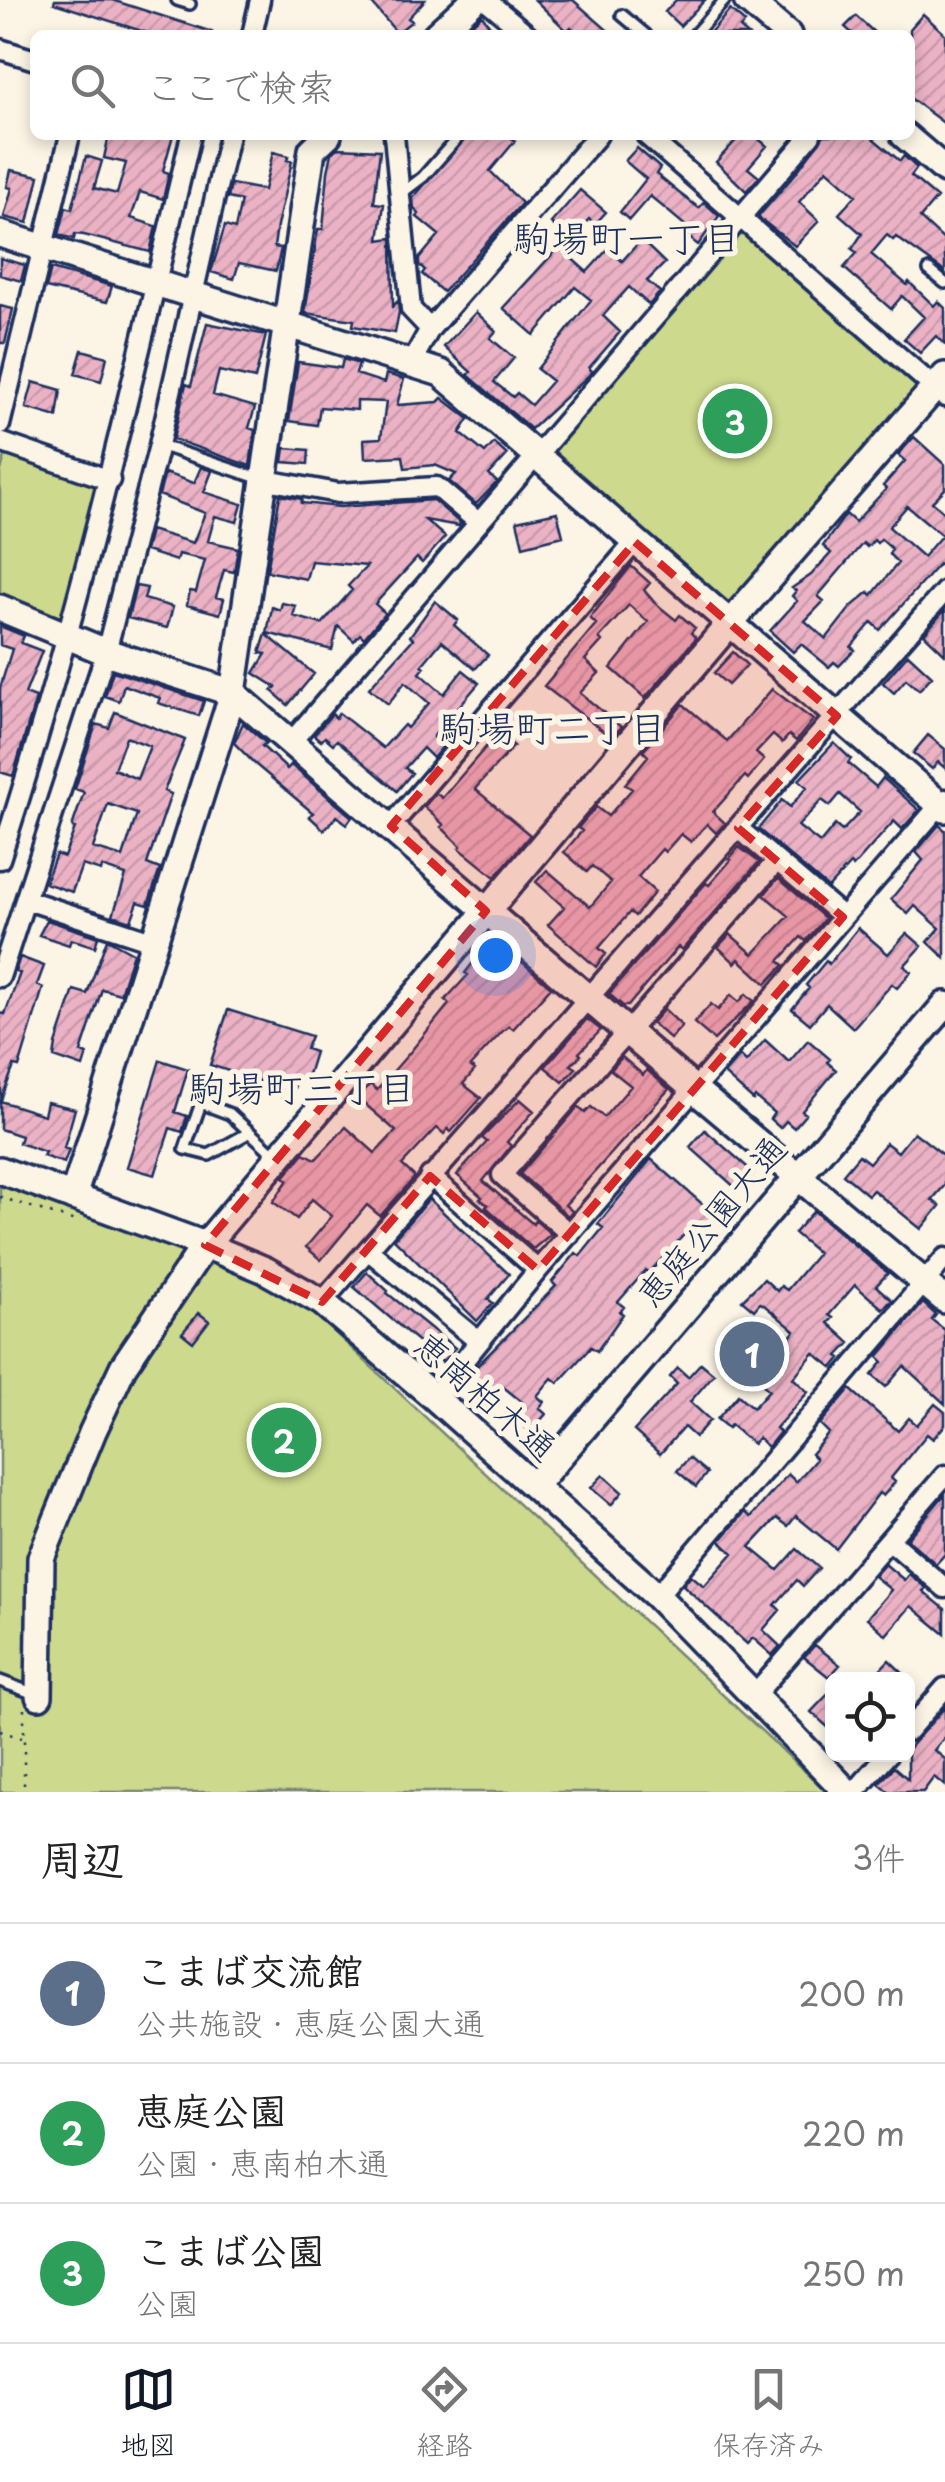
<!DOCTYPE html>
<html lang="ja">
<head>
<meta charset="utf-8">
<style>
	:root { --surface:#fff; --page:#f6f6f6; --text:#222; --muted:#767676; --line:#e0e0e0; --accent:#111827 }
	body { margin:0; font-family:"Playpen Sans","Klee One",sans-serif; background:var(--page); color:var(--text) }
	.controls { position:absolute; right:30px; bottom:30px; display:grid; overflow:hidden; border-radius:15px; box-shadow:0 5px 15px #0003 }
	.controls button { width:90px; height:90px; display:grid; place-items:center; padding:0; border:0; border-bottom:2px solid var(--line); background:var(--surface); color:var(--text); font:50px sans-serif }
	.you { position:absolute; left:495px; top:955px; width:35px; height:35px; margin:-25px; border:8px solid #fff; border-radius:50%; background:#1a73e8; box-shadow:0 0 0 15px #1a73e833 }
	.badge { display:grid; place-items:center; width:65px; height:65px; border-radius:50%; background:var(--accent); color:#fff; font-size:32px; font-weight:700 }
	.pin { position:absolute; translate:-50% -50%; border:5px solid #fff; box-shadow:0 2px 10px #0006 }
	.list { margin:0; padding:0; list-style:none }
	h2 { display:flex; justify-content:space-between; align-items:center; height:130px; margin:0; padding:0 40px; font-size:42px }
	h2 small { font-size:32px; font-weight:400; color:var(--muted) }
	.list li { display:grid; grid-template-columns:65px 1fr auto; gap:30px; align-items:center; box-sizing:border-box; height:140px; padding:0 40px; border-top:2px solid var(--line) }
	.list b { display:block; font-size:38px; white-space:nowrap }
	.list p { margin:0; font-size:32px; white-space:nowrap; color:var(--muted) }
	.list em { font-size:32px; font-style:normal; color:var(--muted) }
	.icon { flex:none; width:55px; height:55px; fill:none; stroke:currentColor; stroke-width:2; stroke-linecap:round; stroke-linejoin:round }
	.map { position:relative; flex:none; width:945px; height:1792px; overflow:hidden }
	.search { position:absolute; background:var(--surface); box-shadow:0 5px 15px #0003; left:30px; right:30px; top:30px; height:110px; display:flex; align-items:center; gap:25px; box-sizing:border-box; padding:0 35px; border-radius:15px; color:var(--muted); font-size:38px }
	.sheet { height:550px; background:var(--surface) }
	nav { display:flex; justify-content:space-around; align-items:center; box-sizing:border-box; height:140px; border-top:2px solid var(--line); background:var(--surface); font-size:28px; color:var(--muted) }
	nav a { display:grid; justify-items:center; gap:5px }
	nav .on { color:var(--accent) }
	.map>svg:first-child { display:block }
</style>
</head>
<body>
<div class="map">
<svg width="945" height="1792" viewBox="0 0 945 1792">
	<defs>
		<pattern id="building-hatch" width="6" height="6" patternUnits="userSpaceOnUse" patternTransform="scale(2.5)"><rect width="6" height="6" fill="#ebb2c4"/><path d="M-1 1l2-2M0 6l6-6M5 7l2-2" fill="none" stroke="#c999ab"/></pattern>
	</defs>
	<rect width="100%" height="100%" fill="#fcf5e5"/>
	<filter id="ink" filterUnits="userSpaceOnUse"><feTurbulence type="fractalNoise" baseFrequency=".01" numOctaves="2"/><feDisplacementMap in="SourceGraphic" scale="20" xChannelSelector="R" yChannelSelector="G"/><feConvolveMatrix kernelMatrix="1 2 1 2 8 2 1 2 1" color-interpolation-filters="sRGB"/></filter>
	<g filter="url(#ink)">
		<path fill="#cdd98c" stroke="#748475" stroke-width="2.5" d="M742 233 918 382V391L733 605 725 606 555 461 551 451 736 235Z
			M6 452 99 485 65 623 0 598V474Z
			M0 1186 207 1252 317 1316 827 1792H0Z"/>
		<path fill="url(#building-hatch)" stroke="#1b2f5e" stroke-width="2.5" fill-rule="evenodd" d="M55 0H112L212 32V35H154L54 3Z
			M369 0H425L408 18 412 21 397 33Z
			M535 0H573L613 35H579L571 27 567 31Z
			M676 0H705L680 26 665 12Z
			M730 10 745 23 740 28 748 35H708Z
			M923 14 945 34V124L910 98V29Z
			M482 15 496 35H460Z
			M856 16 877 35H854L845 27Z
			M109 135H173L163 171 169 173 163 199 140 192 131 218 156 226 150 252 84 235 75 234 74 239 59 235 66 207 72 209 86 156 102 161 94 188 117 194 126 163 104 158Z
			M468 135H508L515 141 490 171 522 203 443 292 422 274 425 270 419 265V259L439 235 417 217 419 214 414 209 413 198Z
			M741 135H754L767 146 748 168 759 177 746 191 716 162Z
			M824 135H869L900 161 904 156 917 168 911 176 937 198 920 218 945 241V272L896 237 893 240 887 235 871 254 907 285 909 282 934 306 938 301 945 308V344L936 336 920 353 904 339 924 317 902 296 891 309 844 268 857 253 852 249 862 234 839 214 856 195 827 169 799 202 819 221 795 246 758 217 796 173Z
			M338 148 380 150 374 203 384 204 379 240 392 238 393 306 398 301 399 312 395 333 353 326 354 320 305 313 318 229H323L328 172 332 153Z
			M637 148 660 168 656 174 679 193 699 208 704 202 719 216 698 245 682 232 687 227 650 196 629 220 620 212 646 179 625 161Z
			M273 152 289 156 287 160 292 161 277 226 274 247 281 248 276 271 239 263 234 279 211 272 225 226 235 229 241 201 228 198 231 184 264 190Z
			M11 170 39 176 28 223 4 217 12 188 7 187Z
			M580 190 606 212 595 224 589 219 571 240 551 223Z
			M641 240 665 263 647 281 660 292 649 305 629 287 603 316 620 332 589 368 592 371 589 375 531 429 468 375 471 372 444 347 476 312 496 331 490 338 514 358 494 382 513 397 517 393 531 405 552 381 537 369 591 300 575 287 534 335 503 308 559 247 587 272 608 249 622 261Z
			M0 258 25 265 21 281 0 275Z
			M51 269 112 286 107 302 46 288Z
			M0 306 13 309 5 343H0Z
			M207 323 266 335 255 379 219 371 213 395 255 407 249 428 255 430 250 466 173 439 186 384 191 386Z
			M82 350 107 357 101 381 75 374Z
			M343 359 359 364 356 374 384 383 386 374 404 379 397 405 438 402 442 398 450 404 469 419 460 433 485 453 494 443 507 455 489 475 497 482 476 504 449 481 456 474 435 465 405 468 403 456 365 458 364 439 381 438 386 402 357 401V410L320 407 317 425 289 421 298 362 341 368Z
			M33 382 61 390 57 417 26 408Z
			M914 437 945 465V489L932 502 945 513V569L939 564 880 630 872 622 851 647 855 650 839 666 834 662 829 667 801 644 793 652 770 631 797 601 792 596 796 591 792 588 811 575 831 553 823 546 846 514 855 522 886 489 883 486 905 461 898 455ZM907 506 942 535 923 557 889 527ZM881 539 892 549 889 554 898 563 872 595 869 592 851 607 826 639 805 621 824 601 818 596 863 543 867 547 874 540 877 543Z
			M285 448 309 450 308 464 283 462Z
			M201 467 212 471 204 492 242 504 237 522 215 516 208 541 238 548 234 572 224 570 216 597 224 599 220 614 187 605 190 591 196 592 205 560 178 554 176 561 145 551 150 530 193 543 205 513 159 495 165 473 194 483Z
			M280 495 302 499 301 503 340 507 433 500 460 523 459 526 425 520 445 537 422 563 417 558 375 604 385 613 364 638 360 634 354 641 338 626 332 650 267 633 272 607 280 610 282 603 296 606 293 616 322 624 352 590 348 586 367 566 311 561 306 579 267 571Z
			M557 512 563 536 523 546 517 521Z
			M631 566 650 583 644 590 655 603 676 620 680 615 695 628 691 633 696 638 645 698 611 668 648 622 629 605 599 638 602 641 585 660 599 673 580 693 621 727 612 738 544 686 596 624 590 618Z
			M136 586 147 588 144 599 173 607 167 628 128 618Z
			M435 601 458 620 454 625 488 655 475 669 442 641 422 665 425 667 420 673 444 694 463 670 479 683 433 737 443 746 433 758 423 748 405 768 412 773 397 791 337 740 333 744 325 737 321 741 314 735 332 714 336 718 339 713 383 748 404 725 407 728 429 703 405 682 388 704 369 688 413 639 410 636Z
			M945 610V654L924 634Z
			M0 626 24 636 21 643 42 651 25 694 36 698 13 776 0 772V688L12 649 0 645Z
			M266 634 314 674 288 705 272 691 276 687 254 673 266 654 260 653Z
			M733 652 747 665 728 685 714 673Z
			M908 654 932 676 919 690 906 679 894 693 883 683Z
			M113 671 204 701 199 716 158 703 160 698 124 685 119 701 105 696Z
			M772 689 813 720 796 741 789 735 782 743 773 735 756 753 764 760 748 779 745 776 713 812 725 823 716 833 707 824 691 842 681 834 665 852 662 849 638 877 655 892 635 916 630 912 599 948 606 954 596 967 548 925 564 907 536 882 547 870 590 907 611 882 592 866 587 872 564 852 582 831 578 828 596 807 608 816 632 789 625 784 648 756 643 751 683 704 727 741Z
			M115 712 185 740 164 791 171 794 147 864 160 869 148 905 138 902 131 921 113 915 126 875 102 867 101 871 82 865 72 892 45 883 56 854 64 857 75 828 72 827 84 792 75 789 96 724 109 728ZM126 737 150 746 137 779 114 769ZM108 804 137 814 123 857 93 848Z
			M243 723 266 743 262 746 287 769 291 765 352 817 347 824 337 816 324 830 309 816 313 813 255 764 234 743Z
			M498 733 514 746 475 789 530 835 495 877 459 848 461 846 441 827 444 825 424 807 436 793 442 798Z
			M928 735 945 749V768L938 762 932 769 913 753Z
			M834 743 851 759 848 763 876 787 883 778 919 810 902 829 894 821 853 867 850 864 828 888 758 829 782 800 790 807 807 787 799 780ZM840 794 860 812 842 831 835 825 820 843 798 826 822 800 830 806Z
			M939 825 945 830V958L928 942 940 928 915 906 908 914 891 899 923 860 916 852Z
			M739 847 759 862 682 950 678 947 628 1006H623L609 994 706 883 709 885 731 860 729 859Z
			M778 878 825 918 806 941 801 937 779 961 784 965 766 984 739 959 735 963 718 947 730 934 753 954 789 916 764 895Z
			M47 920 98 937 95 947 71 939 69 945 39 935Z
			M858 928 888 954 907 933 922 946 904 966 911 972 897 988 892 984 853 1028 827 1004 810 1024 792 1009 809 988 806 985 826 961 829 964Z
			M493 937 551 987 513 1029 509 1026 503 1031 470 1066 475 1070 463 1084 481 1098 451 1132 448 1129 444 1134 437 1128 402 1165 415 1177 380 1216 367 1205 321 1260 306 1247 332 1216 312 1199 297 1219 273 1202 288 1180 284 1177 304 1153 316 1159 346 1127 375 1153 396 1131 358 1098 370 1084 377 1090 411 1051 449 1004 445 1000 468 975 465 973Z
			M107 939 133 953 120 994 102 989 81 1052 87 1054 83 1067 54 1057 56 1044 74 990 87 994Z
			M20 957 44 966 37 985 43 988 19 1067 14 1066 1 1100 0 1013 5 1014 20 973 15 972Z
			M746 994 754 1001 714 1040 694 1023 711 1004 718 1010 731 995 739 1002Z
			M664 1009 682 1026 670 1039 652 1023Z
			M228 1010 311 1036 306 1049 315 1052 306 1081 297 1078 293 1092 210 1065Z
			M587 1019 601 1030 579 1053 581 1055 571 1065 576 1068 563 1082 545 1067Z
			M765 1040 789 1062 808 1040 830 1059 827 1062 836 1070 802 1111 806 1114 794 1128 786 1121 780 1128 770 1119 774 1113 755 1097 753 1100 724 1074 740 1056 746 1062Z
			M622 1057 643 1075 647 1070 669 1089 565 1205 572 1211 568 1216 520 1174 578 1107 585 1113 591 1107 604 1117 631 1086 611 1070Z
			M160 1060 188 1069 175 1112 187 1116 182 1132 170 1128 155 1175 127 1167Z
			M520 1099 534 1111 507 1142 511 1146 483 1181 533 1224 535 1220 551 1234 533 1249 486 1207 488 1205 480 1199 482 1197 457 1175 487 1142 482 1138Z
			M0 1101 44 1115 47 1102 75 1109 64 1148 69 1150 64 1163 43 1156 45 1152 19 1143 21 1136 0 1129Z
			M705 1130 754 1173 738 1190 690 1147Z
			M914 1132 945 1156V1185L932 1200 940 1206 921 1229 873 1190 868 1195 843 1174 859 1155 869 1163 886 1143 898 1152Z
			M651 1159 716 1216 700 1233 692 1226 649 1273 646 1270 618 1302 624 1307 620 1312 623 1314 597 1351 591 1347 558 1383 552 1378 537 1396 544 1402 539 1408 546 1414 530 1432 511 1414 522 1402 501 1385 494 1394 470 1373 556 1286 552 1282 576 1253 580 1256 603 1228 598 1224Z
			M429 1199 509 1274 488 1299 493 1303 477 1321 394 1239Z
			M814 1211 888 1273 876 1286 892 1300 883 1309 855 1285 829 1315 833 1318 828 1323 850 1343 838 1356 841 1358 833 1368 814 1353 793 1378 808 1392 776 1428 780 1432 768 1447 758 1438 753 1444 731 1425 728 1428 717 1419 738 1395 753 1408 769 1390 732 1357 752 1334 775 1353 795 1331 764 1305 760 1303 754 1310 742 1300 764 1279 777 1291 781 1286 787 1290 818 1253 794 1233Z
			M367 1272 388 1291 387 1293 455 1348 442 1362 354 1287Z
			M923 1303 936 1315 932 1320 945 1330V1404L904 1366 886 1387 872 1375 883 1362 878 1357Z
			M199 1313 209 1321 193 1342 182 1333Z
			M701 1363 714 1374 690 1402 710 1420 695 1437 684 1427 660 1454 634 1431 677 1384 670 1377 678 1368 688 1377Z
			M850 1389 898 1431 909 1418 917 1425 935 1404 945 1412V1425L933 1439 927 1434 891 1478 895 1482 883 1496 879 1493 836 1549 796 1516 788 1526 777 1518 750 1547 778 1570 797 1549 819 1568 803 1586 797 1580 775 1605 780 1610 763 1630 780 1646 772 1655 753 1638 747 1644 683 1585 691 1575 704 1586 733 1553 720 1541 745 1512 751 1517 788 1474 796 1482 816 1459 811 1454 829 1433 820 1424Z
			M689 1458 707 1473 696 1487 677 1471Z
			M603 1475 622 1492 611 1505 591 1488Z
			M945 1494V1554L936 1564 907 1539Z
			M885 1564 904 1580 909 1574 926 1588 923 1591 945 1609V1634L911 1606 886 1635 867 1618 891 1590 874 1576Z
			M815 1645 840 1665 829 1677 804 1657Z
			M889 1660 910 1680H870Z
			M832 1690V1731L811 1712Z
			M945 1707V1737L934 1750 945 1759V1786L934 1777 923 1792H889L879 1784 894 1767 908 1779V1749Z"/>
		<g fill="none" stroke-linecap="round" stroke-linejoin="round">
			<g stroke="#1b2f5e" stroke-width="16">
				<path id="lane" d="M177 0 190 4
					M622 15 646 35
					M694 35 725 0
					M402 193 423 177 460 135
					M929 270 945 283
					M159 445 261 479
					M250 1132 209 1155 185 1149 201 1103 230 1114 276 1156
					M0 1681 35 1694"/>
			</g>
			<g stroke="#1b2f5e" stroke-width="25">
				<path id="street" d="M486 0 528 35
					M252 35 260 0
					M0 49 35 60
					M394 135 411 309 430 329
					M646 135 945 397
					M411 363 430 329 598 135
					M0 425 70 135
					M0 442 110 480
					M266 480 338 493 437 487 479 523
					M292 741 811 135
					M391 826 635 542
					M738 828 843 917
					M0 859C78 621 133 378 191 135
					M27 900 155 942
					M0 977 106 652 159 445 229 135
					M430 1176 538 1270
					M570 1234 502 1175 776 862
					M368 1250 478 1341
					M322 1302 945 591
					M434 1397 538 1270 945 799
					M889 1540 945 1588
					M657 1596 945 1258
					M754 1696 945 1475
					M908 1731 945 1688
					M855 1792 888 1754"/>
			</g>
			<g stroke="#1b2f5e" stroke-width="32">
				<path id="secondary" d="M747 0 788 35
					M436 35 474 0
					M904 135 945 170
					M0 234 441 373 945 809
					M0 608 106 652 233 693 695 1090 945 1300
					M0 1170 205 1245 265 1270 322 1302 434 1397 657 1596 847 1792
					M73 1197 233 693 312 150 328 135
					M534 1486 945 1005
					M39 1696 41 1558 93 1431 123 1367 205 1245 730 623 945 376"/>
			</g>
			<path stroke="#1b2f5e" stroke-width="2.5" stroke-dasharray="2.5 8" stroke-linecap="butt" d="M0 1197 75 1221
				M24 1709V1792
				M0 1731 22 1738"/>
			<use href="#lane" stroke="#fcf5e5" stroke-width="9"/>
			<use href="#street" stroke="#fcf5e5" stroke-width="18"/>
			<use href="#secondary" stroke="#fcf5e5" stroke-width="25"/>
		</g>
	</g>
	<path fill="#d62828" fill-opacity="0.2" stroke="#d62828" stroke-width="8" stroke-dasharray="20 12" stroke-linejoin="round" d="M635 542 837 716 738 828 843 917 538 1270 430 1176 322 1302 205 1245 486 911 391 826Z"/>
	<g text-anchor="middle" stroke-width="10" stroke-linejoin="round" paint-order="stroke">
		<g font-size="35" fill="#1b2f5e" stroke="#fcf5e5">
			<text transform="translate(712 1222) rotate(-50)" y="12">恵庭公園大通</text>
			<text transform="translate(485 1397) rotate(41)" y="12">恵南柏木通</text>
		</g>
		<g font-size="38" fill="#1b2f5e" stroke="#fcf5e5">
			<text x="627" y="252">駒場町一丁目</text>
			<text x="553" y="742">駒場町二丁目</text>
			<text x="302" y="1102">駒場町三丁目</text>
		</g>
	</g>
</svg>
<div class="controls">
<button><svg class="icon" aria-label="locate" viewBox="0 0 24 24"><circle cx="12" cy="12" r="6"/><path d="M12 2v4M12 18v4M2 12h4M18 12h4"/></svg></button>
</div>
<div class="you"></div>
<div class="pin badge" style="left:752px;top:1354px;background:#5c6f8a">1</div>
<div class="pin badge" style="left:284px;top:1440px;background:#2e9e5b">2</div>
<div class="pin badge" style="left:735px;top:421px;background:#2e9e5b">3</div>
<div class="search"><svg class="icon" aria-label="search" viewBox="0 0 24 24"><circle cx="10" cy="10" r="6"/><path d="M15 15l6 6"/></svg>ここで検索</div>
</div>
<section class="sheet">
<h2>周辺<small>3件</small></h2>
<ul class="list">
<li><span class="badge" style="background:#5c6f8a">1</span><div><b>こまば交流館</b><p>公共施設 · 恵庭公園大通</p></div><em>200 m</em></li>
<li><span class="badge" style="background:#2e9e5b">2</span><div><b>恵庭公園</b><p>公園 · 恵南柏木通</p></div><em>220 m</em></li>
<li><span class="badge" style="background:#2e9e5b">3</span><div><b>こまば公園</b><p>公園</p></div><em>250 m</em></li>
</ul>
</section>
<nav>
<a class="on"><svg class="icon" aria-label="map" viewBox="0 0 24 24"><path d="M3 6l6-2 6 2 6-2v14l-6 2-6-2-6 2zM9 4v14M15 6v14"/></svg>地図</a>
<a><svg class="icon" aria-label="directions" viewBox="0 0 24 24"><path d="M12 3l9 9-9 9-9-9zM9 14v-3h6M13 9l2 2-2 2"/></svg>経路</a>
<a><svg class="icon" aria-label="saved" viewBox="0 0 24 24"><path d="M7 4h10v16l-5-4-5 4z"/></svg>保存済み</a>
</nav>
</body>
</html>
